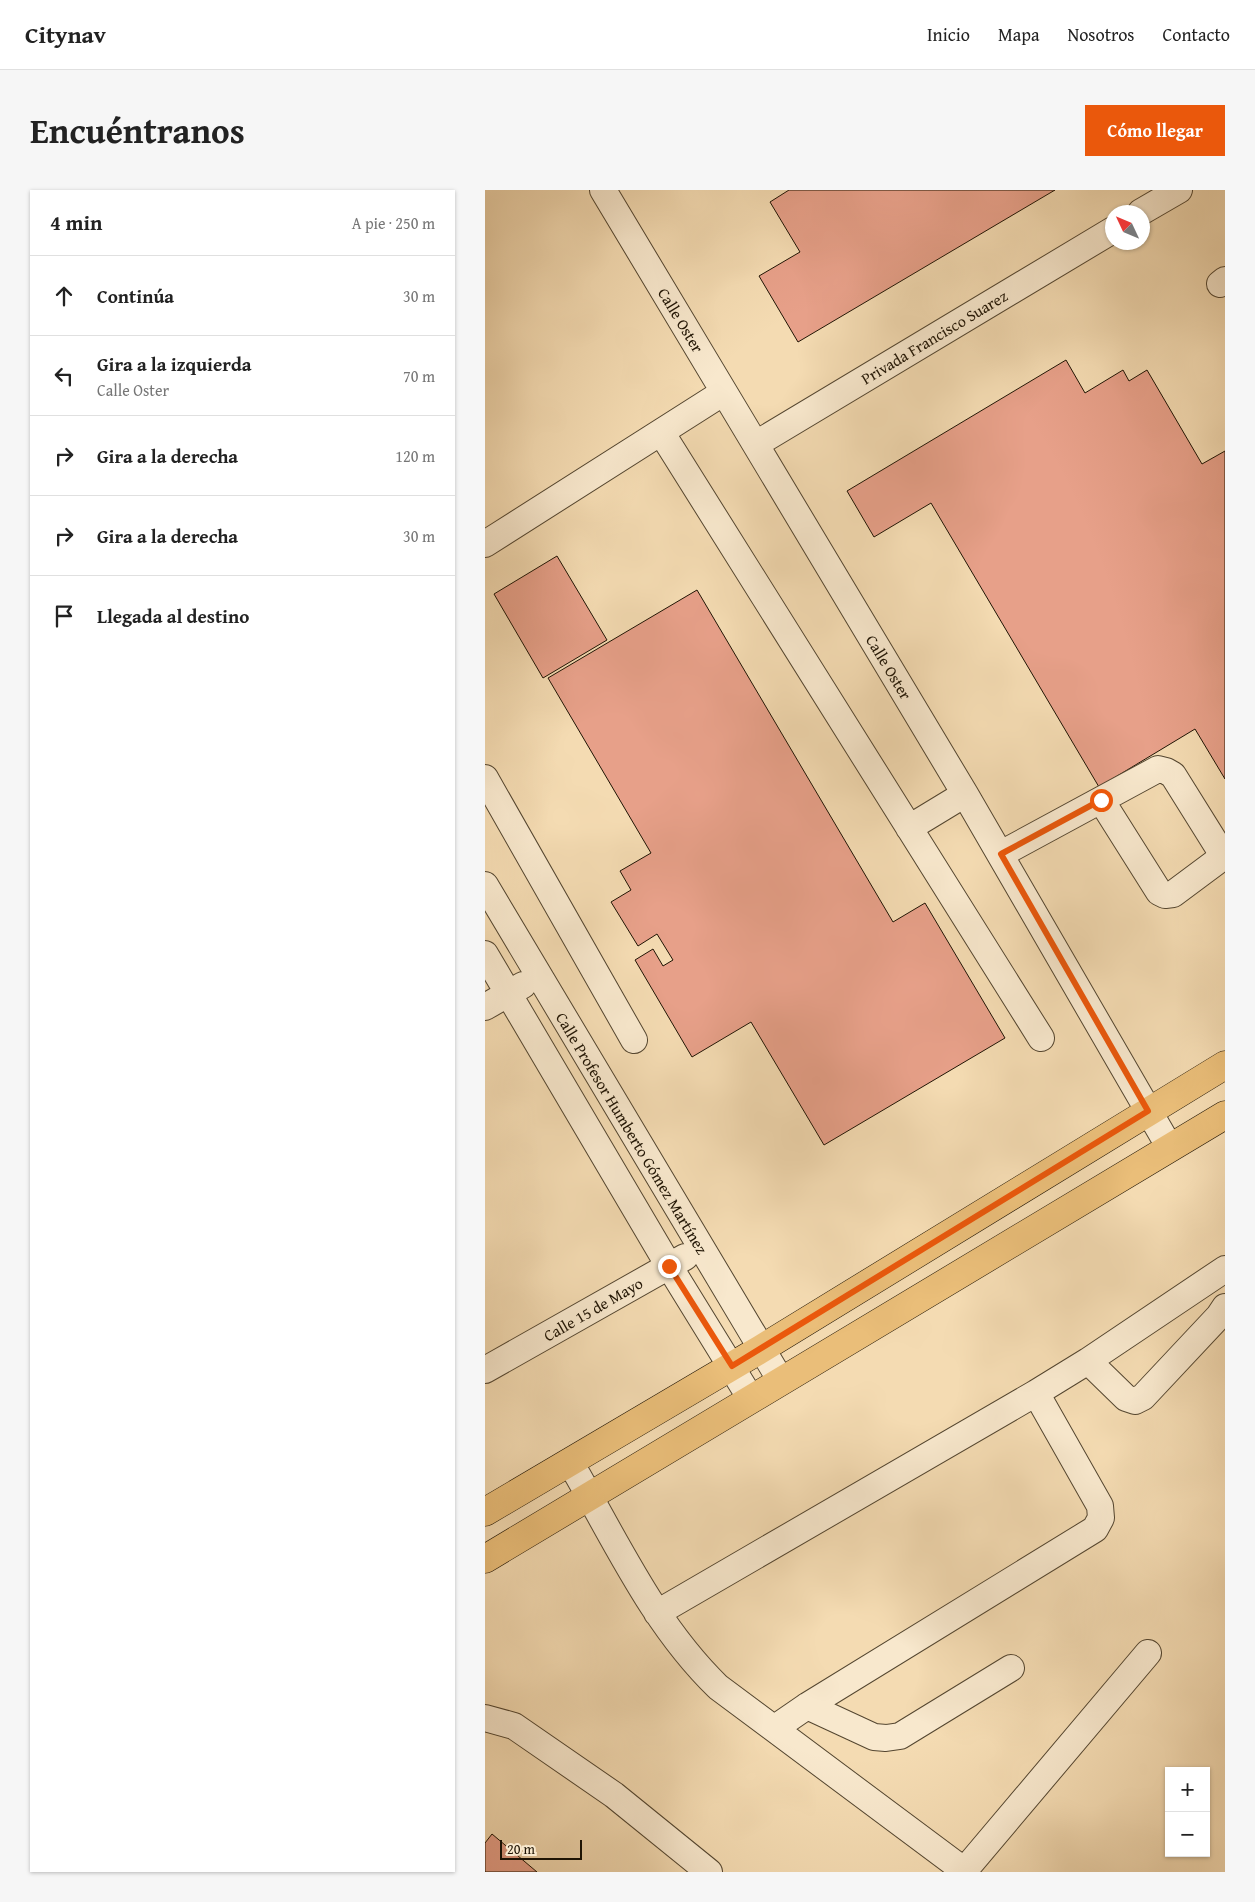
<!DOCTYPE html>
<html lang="es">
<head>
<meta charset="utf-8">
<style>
	:root { --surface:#fff; --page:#f6f6f6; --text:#222; --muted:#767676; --line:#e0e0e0; --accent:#ea580c }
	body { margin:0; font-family:"Gentium Book Plus",serif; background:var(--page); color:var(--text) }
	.controls { position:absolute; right:15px; bottom:15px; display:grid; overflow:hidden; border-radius:0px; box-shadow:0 1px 4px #0004 }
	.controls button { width:45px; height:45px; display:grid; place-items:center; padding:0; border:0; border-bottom:1px solid var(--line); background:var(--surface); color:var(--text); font:25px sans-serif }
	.compass { position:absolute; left:620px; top:15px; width:45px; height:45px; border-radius:50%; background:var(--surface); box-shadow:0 1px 4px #0004; rotate:314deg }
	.scale { position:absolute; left:15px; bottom:12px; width:82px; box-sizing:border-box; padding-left:5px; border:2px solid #1f1404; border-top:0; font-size:14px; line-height:18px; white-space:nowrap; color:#1f1404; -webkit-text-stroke:4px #f8e8cd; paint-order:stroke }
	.stop { position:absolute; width:15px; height:15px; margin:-11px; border:4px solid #ea580c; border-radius:50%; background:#fff }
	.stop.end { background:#ea580c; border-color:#fff; box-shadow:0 1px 5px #0008 }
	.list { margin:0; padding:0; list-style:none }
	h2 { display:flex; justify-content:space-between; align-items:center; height:65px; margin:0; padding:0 20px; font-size:21px }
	h2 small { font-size:16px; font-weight:400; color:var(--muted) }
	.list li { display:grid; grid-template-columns:32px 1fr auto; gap:15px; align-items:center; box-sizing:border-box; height:80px; padding:0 20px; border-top:1px solid var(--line) }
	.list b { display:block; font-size:19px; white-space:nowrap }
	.list p { margin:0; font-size:16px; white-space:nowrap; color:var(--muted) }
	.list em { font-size:16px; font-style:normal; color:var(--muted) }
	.icon { flex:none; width:28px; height:28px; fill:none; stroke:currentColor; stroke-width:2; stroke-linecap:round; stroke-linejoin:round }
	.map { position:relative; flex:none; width:740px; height:1682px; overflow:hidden; border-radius:0px }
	header { display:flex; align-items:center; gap:30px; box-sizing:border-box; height:70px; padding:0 25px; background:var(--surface); border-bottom:1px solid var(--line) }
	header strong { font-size:24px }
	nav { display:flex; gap:28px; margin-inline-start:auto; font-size:18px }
	.intro { display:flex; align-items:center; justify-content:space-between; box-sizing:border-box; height:120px; padding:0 30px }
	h1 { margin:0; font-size:35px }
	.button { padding:12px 22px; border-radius:0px; background:var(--accent); color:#fff; font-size:18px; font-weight:700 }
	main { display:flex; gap:30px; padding:0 30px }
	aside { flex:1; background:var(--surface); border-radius:0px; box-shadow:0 1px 4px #0004 }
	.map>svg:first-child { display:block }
</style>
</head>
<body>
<header>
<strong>Citynav</strong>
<nav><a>Inicio</a><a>Mapa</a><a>Nosotros</a><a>Contacto</a></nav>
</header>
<div class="intro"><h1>Encuéntranos</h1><a class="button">Cómo llegar</a></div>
<main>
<aside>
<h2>4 min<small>A pie · 250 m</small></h2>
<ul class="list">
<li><svg class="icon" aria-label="ahead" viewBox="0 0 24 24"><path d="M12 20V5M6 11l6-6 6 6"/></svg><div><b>Continúa</b></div><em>30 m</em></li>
<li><svg class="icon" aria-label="left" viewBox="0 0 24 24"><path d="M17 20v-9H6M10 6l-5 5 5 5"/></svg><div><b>Gira a la izquierda</b><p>Calle Oster</p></div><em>70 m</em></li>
<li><svg class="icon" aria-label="right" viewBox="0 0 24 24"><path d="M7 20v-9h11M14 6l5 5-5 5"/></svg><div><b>Gira a la derecha</b></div><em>120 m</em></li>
<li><svg class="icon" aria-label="right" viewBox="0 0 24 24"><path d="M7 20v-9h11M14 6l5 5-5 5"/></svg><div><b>Gira a la derecha</b></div><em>30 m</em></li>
<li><svg class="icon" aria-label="arrive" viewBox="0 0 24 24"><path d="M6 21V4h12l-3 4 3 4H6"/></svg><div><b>Llegada al destino</b></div></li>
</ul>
</aside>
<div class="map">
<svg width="740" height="1682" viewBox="0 0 740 1682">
	<rect width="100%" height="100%" fill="#f4dbb2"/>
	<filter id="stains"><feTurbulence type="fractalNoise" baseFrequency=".004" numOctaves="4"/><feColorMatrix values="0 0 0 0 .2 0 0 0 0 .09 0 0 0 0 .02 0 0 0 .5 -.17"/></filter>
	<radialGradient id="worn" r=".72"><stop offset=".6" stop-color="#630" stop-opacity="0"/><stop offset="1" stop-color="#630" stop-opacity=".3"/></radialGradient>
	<path fill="#e7a089" stroke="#1f1404" d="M304 0H570L313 152 274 86 315 62 285 12Z
		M581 170 600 203 638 180 644 191 662 180 717 274 740 261V589L710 539 614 597 446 313 389 347 362 301Z
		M72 366 122 450 58 488 9 404Z
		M212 400 408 732 440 713 520 848 339 955 266 832 207 867 150 770 168 759 178 776 188 770 172 744 153 756 126 712 146 700 135 681 166 663 63 488Z
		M7 1644 52 1682H0V1653Z"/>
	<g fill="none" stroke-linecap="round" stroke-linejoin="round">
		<g stroke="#544630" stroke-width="28">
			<path id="minor" d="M118 0 480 604 685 958
				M656 22 694 0
				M735 94 740 90
				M176 242 556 848
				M271 254 628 40
				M0 354 239 202
				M0 588 149 850
				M424 638 480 604
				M516 664 673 579 681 581 688 585 733 657 735 664 731 672 688 704 680 705 674 702 616 610
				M0 695 296 1191
				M0 764 184 1076 266 1209
				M0 817 38 795
				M603 1171 641 1208 650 1211 658 1207 734 1126 740 1117
				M0 1180 200 1067
				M85 1272C130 1349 168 1434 233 1497L481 1682
				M172 1423 551 1203 603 1171 740 1079
				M322 1516 389 1547 401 1548 415 1546 526 1478
				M0 1528 29 1536 129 1605 224 1682
				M290 1538 322 1516 610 1339 616 1328 615 1316 551 1203
				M479 1681 663 1463"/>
		</g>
		<g stroke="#1f1404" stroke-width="29">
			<path id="major" d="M0 1322 276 1159 740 875
				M0 1369 740 925"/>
		</g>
		<use href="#minor" stroke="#f8e8cd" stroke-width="26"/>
		<use href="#major" stroke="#eabe79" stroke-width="28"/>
	</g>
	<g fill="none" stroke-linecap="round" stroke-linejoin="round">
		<path stroke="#ea580c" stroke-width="6" d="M184 1076 247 1176 663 921 516 664 616 610"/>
	</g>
	<g text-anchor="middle" stroke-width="4" stroke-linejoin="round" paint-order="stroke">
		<g font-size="16" fill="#1f1404" stroke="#f8e8cd">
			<text transform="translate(196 130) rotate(59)" y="6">Calle Oster</text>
			<text transform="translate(449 147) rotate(-31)" y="6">Privada Francisco Suarez</text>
			<text transform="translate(404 477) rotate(59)" y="6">Calle Oster</text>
			<text transform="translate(147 943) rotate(59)" y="6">Calle Profesor Humberto Gómez Martínez</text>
			<text transform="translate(108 1119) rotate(-30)" y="6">Calle 15 de Mayo</text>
		</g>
	</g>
	<rect width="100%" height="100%" filter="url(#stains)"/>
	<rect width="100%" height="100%" fill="url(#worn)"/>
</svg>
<div class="controls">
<button>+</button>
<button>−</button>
</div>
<svg class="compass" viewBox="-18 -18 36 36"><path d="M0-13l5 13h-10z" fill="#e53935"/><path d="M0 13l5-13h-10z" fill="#767676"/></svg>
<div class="scale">20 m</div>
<div class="stop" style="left:616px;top:610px"></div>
<div class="stop end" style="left:184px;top:1076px"></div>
</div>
</main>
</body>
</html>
